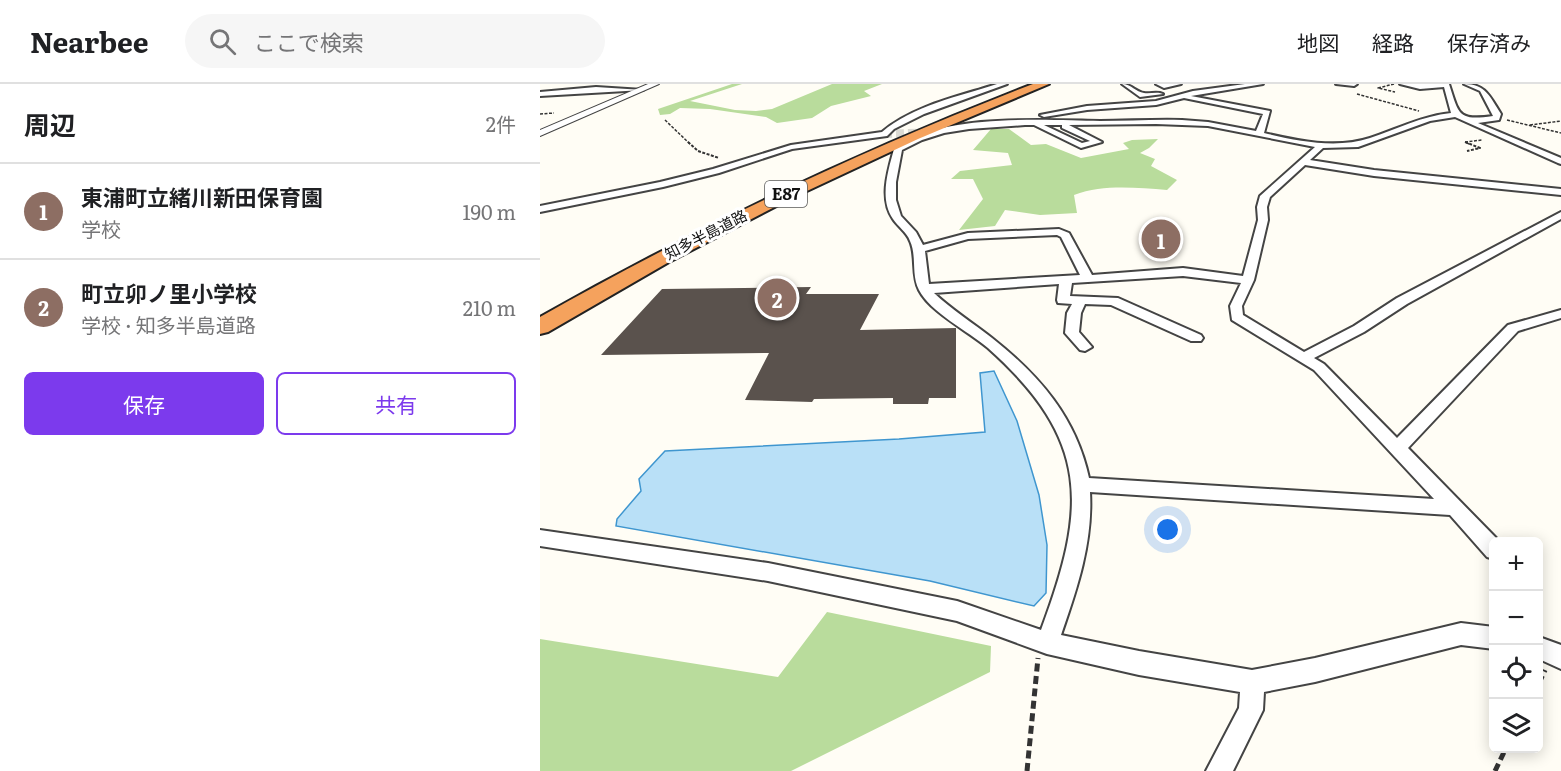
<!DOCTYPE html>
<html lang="ja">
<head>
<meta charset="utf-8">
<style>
	:root { --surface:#fff; --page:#f6f6f6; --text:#202124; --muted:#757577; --line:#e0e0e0; --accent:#7c3aed }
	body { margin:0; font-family:Literata,"Noto Sans JP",serif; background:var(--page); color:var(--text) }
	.controls { position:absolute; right:18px; bottom:18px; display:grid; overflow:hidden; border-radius:9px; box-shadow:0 3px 15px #0003 }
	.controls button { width:54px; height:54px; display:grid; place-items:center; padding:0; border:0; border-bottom:2px solid var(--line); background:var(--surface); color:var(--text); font:30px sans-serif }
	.you { position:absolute; left:628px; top:446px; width:21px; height:21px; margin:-15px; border:4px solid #fff; border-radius:50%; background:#1a73e8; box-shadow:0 0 0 9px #1a73e833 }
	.badge { display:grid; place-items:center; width:39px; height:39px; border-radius:50%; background:var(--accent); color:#fff; font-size:20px; font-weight:700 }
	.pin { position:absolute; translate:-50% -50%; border:3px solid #fff; box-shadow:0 2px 6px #0006 }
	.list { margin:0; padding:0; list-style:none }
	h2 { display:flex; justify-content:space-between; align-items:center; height:78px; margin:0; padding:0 24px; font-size:26px }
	h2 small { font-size:20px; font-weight:400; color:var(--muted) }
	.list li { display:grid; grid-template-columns:39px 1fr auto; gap:18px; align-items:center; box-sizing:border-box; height:96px; padding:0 24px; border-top:2px solid var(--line) }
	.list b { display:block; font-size:22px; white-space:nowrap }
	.list p { margin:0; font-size:20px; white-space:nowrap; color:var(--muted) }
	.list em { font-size:20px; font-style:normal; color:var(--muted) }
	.actions { display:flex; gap:12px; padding:18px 24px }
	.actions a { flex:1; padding:14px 0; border:2px solid var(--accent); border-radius:9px; text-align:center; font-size:21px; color:var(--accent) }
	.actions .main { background:var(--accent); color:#fff }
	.icon { flex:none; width:33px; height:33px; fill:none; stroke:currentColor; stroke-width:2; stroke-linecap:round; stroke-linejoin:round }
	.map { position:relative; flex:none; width:1021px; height:687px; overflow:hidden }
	header { display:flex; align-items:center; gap:36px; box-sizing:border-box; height:84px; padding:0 30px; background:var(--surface); border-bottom:2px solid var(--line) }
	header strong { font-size:28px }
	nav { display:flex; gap:33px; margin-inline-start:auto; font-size:21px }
	.search { width:420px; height:54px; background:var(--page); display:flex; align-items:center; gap:15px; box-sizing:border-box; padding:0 21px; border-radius:33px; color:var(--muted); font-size:22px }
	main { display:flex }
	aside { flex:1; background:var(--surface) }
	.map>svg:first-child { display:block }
</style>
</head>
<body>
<header>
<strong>Nearbee</strong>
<div class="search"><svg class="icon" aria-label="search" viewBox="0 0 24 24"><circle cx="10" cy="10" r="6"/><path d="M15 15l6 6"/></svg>ここで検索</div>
<nav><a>地図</a><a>経路</a><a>保存済み</a></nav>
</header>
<main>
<aside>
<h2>周辺<small>2件</small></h2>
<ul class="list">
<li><span class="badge" style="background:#8d6e63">1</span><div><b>東浦町立緒川新田保育園</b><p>学校</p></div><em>190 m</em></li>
<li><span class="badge" style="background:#8d6e63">2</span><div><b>町立卯ノ里小学校</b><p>学校 · 知多半島道路</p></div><em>210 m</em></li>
</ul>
<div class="actions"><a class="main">保存</a><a>共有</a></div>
</aside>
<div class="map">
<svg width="1021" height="687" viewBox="0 0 1021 687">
	<rect width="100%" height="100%" fill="#fffdf5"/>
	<path fill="#b9dc9c" d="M192 0H202L150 17 195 26 216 27 232 25 292 0H342L324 7 331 12 291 22 272 34 237 39 226 33 170 25 140 24 130 30 120 31 118 25Z
		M451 45H469L491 61 506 60 541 74 589 65 583 59 592 56 618 55 609 64 600 69 615 75 611 82 637 96 627 106C596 104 564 100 534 111L537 129 500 131 465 126 455 142 419 146 443 115 433 95H411L420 87 472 81 468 69 433 66Z
		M287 528 451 562 450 588 251 687H0V555L238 593Z"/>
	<path fill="#b9e0f7" stroke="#3f96cf" stroke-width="1.5" d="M454 287 477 337 499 411 507 461 506 509 494 522 390 497 76 442 77 435 101 407 99 395 125 367 359 355 445 348 440 289Z"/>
	<path fill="#5a524d" d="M271 203 266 210H339L320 246 416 244V314H389L388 320H353V314L274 315 272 318 205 316 229 269 61 271 122 205Z"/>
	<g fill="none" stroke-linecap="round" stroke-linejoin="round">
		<path stroke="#dbdad3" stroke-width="8" stroke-dasharray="8 4" stroke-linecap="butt" d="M344 50 394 48"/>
		<g stroke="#444" stroke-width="4">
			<path id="minor" d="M457 0H467L384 30 354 45 347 52 252 65 179 89 123 103 0 128V122L120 98 173 85 251 61 342 48C372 22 420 12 457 0Z
				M582 0C591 0 596 8 604 9 611 10 617 7 623 10L600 13Z
				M616 0H641L624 4Z
				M705 0H723L651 12 730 27 724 49C758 57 796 65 830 54 857 45 882 32 911 29L904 3 880 5 860 0H909C919 31 918 37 953 32L940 7 924 0C946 0 950 13 961 30L959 36 938 39 1021 74V80L1018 79 915 33 890 37 818 63 783 64 770 76 834 86 1021 105V111L834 92 765 81 730 113 727 123 728 136 714 196 702 222 703 231 764 268 814 242 857 214 1021 128V135L867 220 824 248 774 274 784 280 857 354 968 241 1021 226V234L978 247 868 364 958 456 959 458H954V475L947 473 910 431 550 408C553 458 537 505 521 551L599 567 712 586 775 574 921 539 954 543V565L921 561 775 598 724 608 723 626 693 687H666L699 624 700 608 599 591 507 570 417 537 228 497 0 462V446L228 479 417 517 501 546C547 423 551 356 448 264 428 247 390 228 379 206 371 191 377 172 370 157 367 148 358 143 353 135 339 115 348 87 354 65 397 29 505 36 560 37 587 37 615 35 642 36L668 38 716 47 723 30 644 14 616 21 547 26 504 33 500 31 547 22 616 17 653 7ZM616 40 668 42 775 63 720 112 717 123 718 136 703 192 643 184 552 191 529 149 519 145 428 149 383 161 376 148 361 132 356 116V98L362 66 382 56 404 49 429 45 485 41H494L541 64 562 58 529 41ZM504 41H522V44L550 57 542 59ZM517 151 521 153 540 191 389 200 385 167 428 155ZM643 192 701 199 690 222 692 236 774 286 894 415 549 394C536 334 500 292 452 254 433 239 412 226 394 209L519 200 517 216 518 219 532 220 527 229 525 249 540 266 545 267 552 263 539 248 541 229 545 220 571 221 651 257H661L663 254 661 251 578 214 530 212 532 199Z
				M796 0H817L814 2Z
				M56 3 103 6 0 12V8Z
				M999 553 1021 561V585L999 575Z"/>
		</g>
		<g stroke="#444" stroke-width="2">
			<path id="tertiary" d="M108 0H119L0 52V46Z"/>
		</g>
		<g stroke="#222" stroke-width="4">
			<path id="motorway" d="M493 0H509L378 55 252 114 129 178 8 248 0 250V233C159 143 322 66 493 0Z"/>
		</g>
		<path stroke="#333" stroke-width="1.5" stroke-dasharray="3 1.5" stroke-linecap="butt" d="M854 0 838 4 855 8
			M817 10 879 27
			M0 30 14 29
			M125 36 150 60
			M967 36 1021 49
			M990 41 1021 37
			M929 60 925 58 942 56"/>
		<path stroke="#333" stroke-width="2" stroke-dasharray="3 1.5" stroke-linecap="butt" d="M148 58 158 67 179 74
			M925 58 940 64 927 67"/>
		<path stroke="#333" stroke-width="5" stroke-dasharray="8 4.5" stroke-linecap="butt" d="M999 599 1005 586
			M487 687 498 574
			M955 687 966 664"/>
		<use href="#minor" fill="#fff" fill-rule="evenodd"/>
		<use href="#tertiary" fill="#fff" fill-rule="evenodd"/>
		<use href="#motorway" fill="#f5a25d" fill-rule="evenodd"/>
	</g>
	<g text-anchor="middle" stroke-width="6" stroke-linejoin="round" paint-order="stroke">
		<g font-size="15" fill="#111" stroke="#fff">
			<text transform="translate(166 151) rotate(-27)" y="5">知多半島道路</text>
		</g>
		<rect fill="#fff" stroke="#585858" stroke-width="1.5" x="225" y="97" width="42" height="26" rx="4.5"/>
		<g font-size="16" font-weight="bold" fill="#111">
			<text x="246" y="116">E87</text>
		</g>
	</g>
</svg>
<div class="controls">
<button>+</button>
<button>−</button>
<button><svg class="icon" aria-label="locate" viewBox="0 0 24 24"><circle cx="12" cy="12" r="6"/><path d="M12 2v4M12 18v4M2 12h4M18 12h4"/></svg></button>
<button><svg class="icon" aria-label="layers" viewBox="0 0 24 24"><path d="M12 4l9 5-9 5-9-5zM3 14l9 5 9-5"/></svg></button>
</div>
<div class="you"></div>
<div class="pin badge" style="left:621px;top:155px;background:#8d6e63">1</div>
<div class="pin badge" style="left:237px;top:214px;background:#8d6e63">2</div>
</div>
</main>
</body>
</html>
